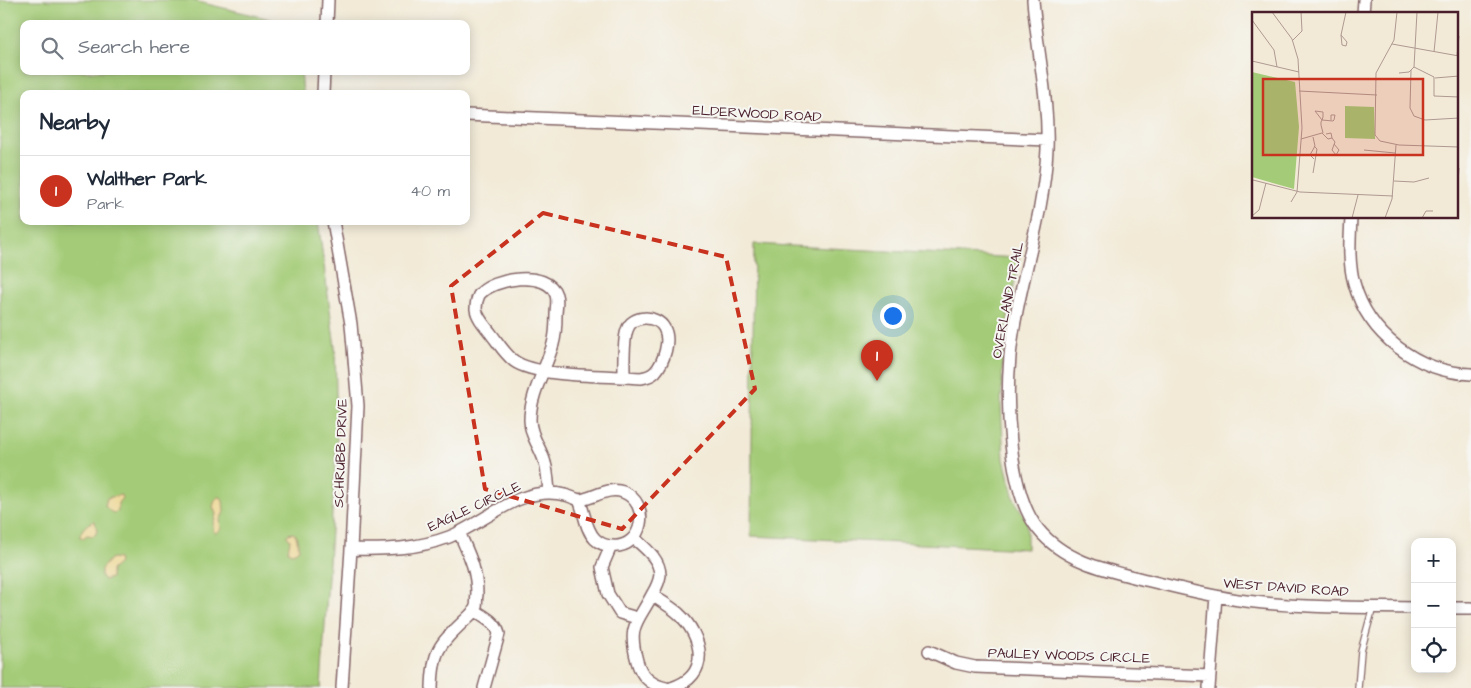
<!DOCTYPE html>
<html lang="en">
<head>
<meta charset="utf-8">
<style>
	:root { --surface:#fff; --page:#f2f2f3; --text:#1f2937; --muted:#747a83; --line:#e0e1e3; --accent:#c8321e }
	body { margin:0; font-family:"Architects Daughter",sans-serif; background:var(--page); color:var(--text) }
	.controls { position:absolute; right:15px; bottom:15px; display:grid; overflow:hidden; border-radius:10px; box-shadow:0 2px 12px #0003 }
	.controls button { width:45px; height:45px; display:grid; place-items:center; padding:0; border:0; border-bottom:1px solid var(--line); background:var(--surface); color:var(--text); font:25px sans-serif }
	.you { position:absolute; left:892px; top:315px; width:18px; height:18px; margin:-12px; border:4px solid #fff; border-radius:50%; background:#1a73e8; box-shadow:0 0 0 8px #1a73e833 }
	.badge { display:grid; place-items:center; width:32px; height:32px; border-radius:50%; background:var(--accent); color:#fff; font-size:16px; font-weight:700 }
	.pin { position:absolute; translate:-50% -41px; filter:drop-shadow(0 1px 2px #0008) }
	.pin::after { content:''; position:absolute; top:26px; width:18px; height:15px; background:inherit; clip-path:polygon(0 0,100% 0,50% 100%) }
	.list { margin:0; padding:0; list-style:none }
	h2 { display:flex; justify-content:space-between; align-items:center; height:65px; margin:0; padding:0 20px; font-size:21px }
	h2 small { font-size:16px; font-weight:400; color:var(--muted) }
	.list li { display:grid; grid-template-columns:32px 1fr auto; gap:15px; align-items:center; box-sizing:border-box; height:70px; padding:0 20px; border-top:1px solid var(--line) }
	.list b { display:block; font-size:19px; white-space:nowrap }
	.list p { margin:0; font-size:16px; white-space:nowrap; color:var(--muted) }
	.list em { font-size:16px; font-style:normal; color:var(--muted) }
	.icon { flex:none; width:28px; height:28px; fill:none; stroke:currentColor; stroke-width:2; stroke-linecap:round; stroke-linejoin:round }
	.map { position:relative; flex:none; width:1471px; height:688px; overflow:hidden }
	.search { position:absolute; background:var(--surface); box-shadow:0 2px 12px #0003; left:20px; top:20px; width:450px; height:55px; display:flex; align-items:center; gap:12px; box-sizing:border-box; padding:0 18px; border-radius:10px; color:var(--muted); font-size:19px }
	.panel { position:absolute; background:var(--surface); box-shadow:0 2px 12px #0003; left:20px; top:90px; width:450px; height:135px; border-radius:10px }
	.map>svg:first-child { display:block }
</style>
</head>
<body>
<div class="map">
<svg width="1471" height="688" viewBox="0 0 1471 688">
	<rect width="100%" height="100%" fill="#f6f6f2"/>
	<filter id="ink" filterUnits="userSpaceOnUse"><feTurbulence type="fractalNoise" baseFrequency=".02" numOctaves="2"/><feDisplacementMap in="SourceGraphic" scale="10" xChannelSelector="R" yChannelSelector="G"/><feConvolveMatrix kernelMatrix="1 2 1 2 8 2 1 2 1" color-interpolation-filters="sRGB"/></filter>
	<filter id="wash" filterUnits="userSpaceOnUse"><feTurbulence type="fractalNoise" baseFrequency=".0096" numOctaves="4" result="noise"/><feDisplacementMap in="SourceGraphic" scale="20" xChannelSelector="R" yChannelSelector="G"/><feGaussianBlur stdDeviation="1.12" result="paint"/><feColorMatrix in="noise" values="0 0 0 0 0 0 0 0 0 0 0 0 0 0 0 0 0 1.4 0 .05"/><feComposite in="paint" operator="in"/></filter>
	<g filter="url(#wash)">
		<rect width="100%" height="100%" fill="#f2ead7"/>
		<path fill="#a4cc78" stroke="#777652" d="M0 0H190L291 24H24V71H301L303 94H24V221H318L335 347 337 436 321 688H0Z
			M754 244 1020 258 1009 309 1003 357 1001 405 1004 459 1014 499 1027 521V549L751 536Z"/>
		<path fill="#eeda9e" stroke="#9c7c64" d="M121 495 122 498 118 503V511L114 513 111 512 105 506 107 498Z
			M218 497H221L223 501 224 512 220 520 221 529 216 533 213 531V525L216 514 213 507 215 500Z
			M95 521 97 531 95 535 93 536 87 535 83 538 80 537C80 530 88 522 95 521Z
			M293 533 296 535 299 549 295 552 291 553 288 551 290 540 287 536 288 534Z
			M113 558 118 559 119 563 111 570V578L104 580 101 576V569L110 559Z"/>
	</g>
	<g filter="url(#ink)">
		<g fill="none" stroke-linecap="round" stroke-linejoin="round">
			<g stroke="#856667" stroke-width="8">
				<path id="service" d="M1358 688 1361 651 1373 607"/>
			</g>
			<g stroke="#856667" stroke-width="14">
				<path id="minor" d="M1033 0C1037 50 1049 99 1047 149 1044 220 1017 286 1010 356 1006 402 1008 492 1038 529 1065 563 1110 571 1150 581 1182 589 1214 597 1246 601 1302 608 1359 607 1415 608
					M1363 14 1364 0
					M327 24 328 0
					M323 94 324 71
					M466 115 1047 140
					M1351 218C1350 239 1348 262 1354 283 1368 335 1418 372 1471 374
					M333 221 351 324 358 406 351 549 342 688
					M549 493C548 483 548 473 545 463 541 448 530 436 530 420 530 394 546 369 553 344 556 334 556 324 556 314 556 308 558 301 556 295 548 269 492 278 479 295 477 299 476 305 476 309 477 318 487 328 492 335 499 344 505 354 514 361 538 378 610 375 641 378 647 377 651 376 655 372 664 362 671 340 664 328 657 315 632 314 627 330 623 342 624 362 624 376
					M634 538C645 548 660 559 660 575 659 582 656 588 653 593 638 623 627 624 637 661 641 676 651 685 666 688
					M611 546 602 567 608 594 620 613 637 618
					M351 549C385 550 417 549 449 537 487 522 520 484 565 495 569 496 574 498 579 500 585 513 585 529 595 539 599 543 606 546 612 546 643 549 652 503 623 492 608 486 593 499 579 500
					M652 595C661 601 670 606 678 613 703 636 712 676 671 688
					M1452 608H1471
					M474 610C484 616 496 622 499 634L484 688
					M929 651 956 663 975 667 1210 676
					M432 688C433 651 438 646 464 621 468 617 475 612 476 606 477 603 476 598 477 595 477 569 469 555 459 532
					M1209 688 1216 596"/>
			</g>
			<use href="#service" stroke="#fff" stroke-width="5.5"/>
			<use href="#minor" stroke="#fff" stroke-width="11"/>
		</g>
	</g>
	<path fill="none" stroke="#c8321e" stroke-width="4" stroke-dasharray="10 6" stroke-linejoin="round" d="M543 213 726 257 755 389 622 529 485 489 451 286Z"/>
	<g text-anchor="middle" stroke-width="4" stroke-linejoin="round" paint-order="stroke">
		<g font-size="14" fill="#4a1f2b" stroke="#f6f6f2">
			<text transform="translate(757 113) rotate(3)" y="5">ELDERWOOD ROAD</text>
			<text transform="translate(1007 300) rotate(-79)" y="5">OVERLAND TRAIL</text>
			<text transform="translate(340 453) rotate(-88)" y="5">SCHRUBB DRIVE</text>
			<text transform="translate(474 506) rotate(-25)" y="5">EAGLE CIRCLE</text>
			<text transform="translate(1286 587) rotate(4)" y="5">WEST DAVID ROAD</text>
			<text transform="translate(1069 655) rotate(2)" y="5">PAULEY WOODS CIRCLE</text>
		</g>
	</g>
	<g transform="translate(1252 12)">
		<rect width="206" height="206" fill="#f2ead7"/>
		<path d="M0 60 43 70 47 115 42 177 0 165ZM93 94 122 95 123 127 93 126Z" fill="#a4cc78"/>
		<path fill="none" stroke="#af9992" stroke-width="1" d="M20 0 40 27 46 47 50 116 45 180 39 190M145 0 142 28 124 61 123 123 128 129 147 133 207 135M0 8 22 38 25 55M89 23 95 30 94 34 90 33 89 23 94 0M40 29 50 19 49 0M140 32 207 44M182 40 186 0M205 44 207 24M0 49 47 60M162 55 165 0M162 55 182 65V84M159 58 158 96 162 104 173 108 207 106M147 61 157 60 162 55M183 66 207 64M47 79 125 83M182 84 207 85M71 121 69 113V110L70 108 71 105V100L63 99 70 108 81 109 82 108 83 103H79V108M61 125 63 134 58 143 62 147M80 126 83 130 80 138 84 143 87 138 82 132M49 127 70 121 76 127 80 126 79 121 74 122M112 138 143 141M61 161 65 137 62 134M1 168 48 180 141 184M142 169 162 170 177 166M206 171 207 156M0 204 7 198 14 171M100 206 106 183M133 206 140 187 144 133M170 206 174 199H181"/>
		<path fill="#c8321e" fill-opacity="0.15" stroke="#c8321e" stroke-width="2.5" d="M11 67H171V143H11Z"/>
		<rect width="206" height="206" fill="none" stroke="#4a1f2b" stroke-width="2.5"/>
	</g>
</svg>
<div class="controls">
<button>+</button>
<button>−</button>
<button><svg class="icon" aria-label="locate" viewBox="0 0 24 24"><circle cx="12" cy="12" r="6"/><path d="M12 2v4M12 18v4M2 12h4M18 12h4"/></svg></button>
</div>
<div class="you"></div>
<div class="pin badge" style="left:877px;top:381px">1</div>
<div class="search"><svg class="icon" aria-label="search" viewBox="0 0 24 24"><circle cx="10" cy="10" r="6"/><path d="M15 15l6 6"/></svg>Search here</div>
<section class="panel">
<h2>Nearby<small></small></h2>
<ul class="list">
<li><span class="badge">1</span><div><b>Walther Park</b><p>Park</p></div><em>40 m</em></li>
</ul>
</section>
</div>
</body>
</html>
